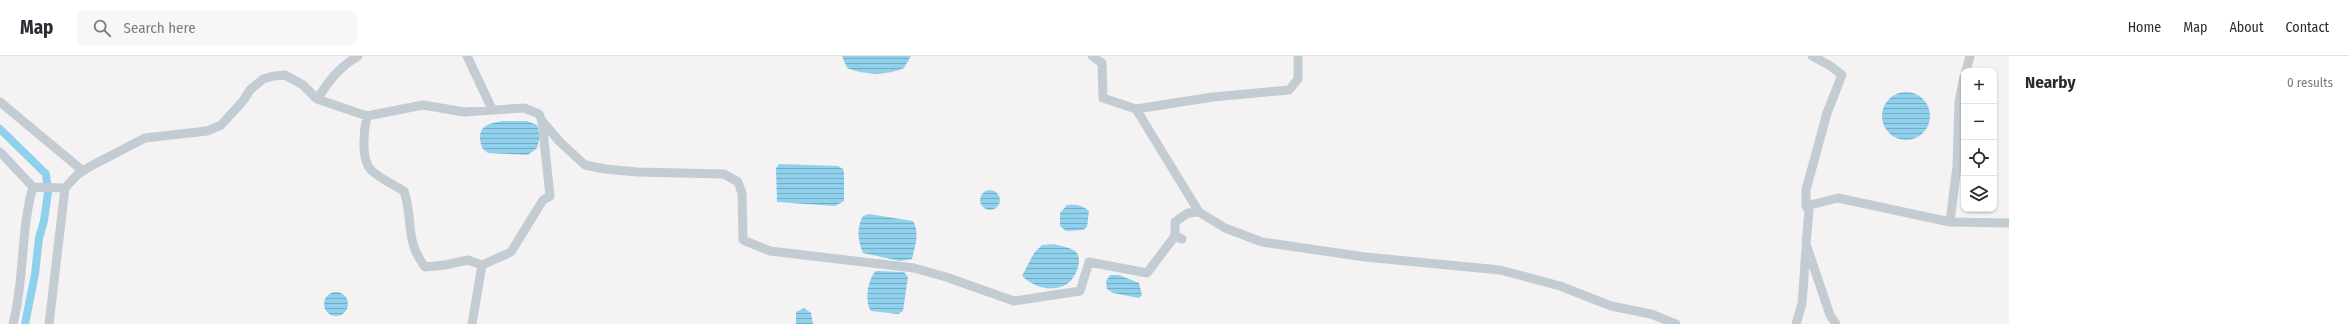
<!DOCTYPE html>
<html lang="en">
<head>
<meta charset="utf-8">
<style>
	:root { --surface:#fff; --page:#f7f7f7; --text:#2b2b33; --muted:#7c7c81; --line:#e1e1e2 }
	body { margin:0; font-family:"Fira Sans Condensed",sans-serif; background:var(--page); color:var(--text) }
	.controls { position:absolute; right:12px; top:12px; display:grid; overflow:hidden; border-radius:8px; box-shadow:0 1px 3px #0004 }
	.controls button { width:36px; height:36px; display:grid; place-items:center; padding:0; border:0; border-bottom:1px solid var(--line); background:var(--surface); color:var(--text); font:20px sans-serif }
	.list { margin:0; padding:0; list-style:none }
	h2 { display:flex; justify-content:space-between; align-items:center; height:52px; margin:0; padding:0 16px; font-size:17px }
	h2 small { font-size:13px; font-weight:400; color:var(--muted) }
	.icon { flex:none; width:22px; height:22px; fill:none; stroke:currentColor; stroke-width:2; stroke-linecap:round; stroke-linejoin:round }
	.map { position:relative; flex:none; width:2009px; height:268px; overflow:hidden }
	header { display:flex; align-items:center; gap:24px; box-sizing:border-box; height:56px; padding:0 20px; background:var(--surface); border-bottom:1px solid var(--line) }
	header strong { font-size:19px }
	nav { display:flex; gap:22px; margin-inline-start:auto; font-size:14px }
	.search { width:280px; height:36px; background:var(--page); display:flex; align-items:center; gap:10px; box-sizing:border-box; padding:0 14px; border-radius:8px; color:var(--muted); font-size:15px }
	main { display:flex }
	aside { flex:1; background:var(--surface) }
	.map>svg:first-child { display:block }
</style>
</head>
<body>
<header>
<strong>Map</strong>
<div class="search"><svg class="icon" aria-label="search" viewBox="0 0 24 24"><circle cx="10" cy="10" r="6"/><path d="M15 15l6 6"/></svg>Search here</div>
<nav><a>Home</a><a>Map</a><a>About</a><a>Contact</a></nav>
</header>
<main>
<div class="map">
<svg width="2009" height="268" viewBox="0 0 2009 268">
	<defs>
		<pattern id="water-rules" width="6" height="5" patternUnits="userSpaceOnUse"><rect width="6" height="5" fill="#8fd1ed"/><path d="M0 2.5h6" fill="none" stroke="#77acc3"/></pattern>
	</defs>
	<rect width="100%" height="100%" fill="#f4f2f2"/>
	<path fill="url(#water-rules)" d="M842 0H911L904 12C886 20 865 19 847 12Z
		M1882 60a24 24 0 1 1 48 0a24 24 0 1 1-48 0Z
		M503 65H527L537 69 540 80 537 92 528 99 488 97 482 92C476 72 484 68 503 65Z
		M779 108 838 110 843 113 844 117V145L835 150 777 146 776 112Z
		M980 144a10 10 0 1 1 20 0a10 10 0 1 1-20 0Z
		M1067 149C1076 148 1082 149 1089 155L1087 171 1083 174 1066 175 1060 170V157Z
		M869 158 913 165C920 177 915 190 912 203L900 205 863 197C858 185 856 172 863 160Z
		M1054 188C1060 190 1069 191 1075 195 1084 202 1076 222 1067 228 1053 237 1033 231 1022 220L1034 197 1042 189Z
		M876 215 904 216 908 221 903 255 898 258 871 255C864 246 868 222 876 215Z
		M1110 219H1119L1139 227 1142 239 1139 242 1113 237 1107 233 1106 225Z
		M324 248a12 12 0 1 1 24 0a12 12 0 1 1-24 0Z
		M804 252 811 257 813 268H796V256Z"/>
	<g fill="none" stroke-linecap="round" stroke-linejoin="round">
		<path stroke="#8fd1ed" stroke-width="8" d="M0 73 46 118 48 136 44 165 39 182 35 218 25 268"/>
		<path stroke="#c3cbd3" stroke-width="9" d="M467 0 492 53
			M1092 0 1102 7 1103 42 1136 53 1199 156 1225 172 1262 186 1365 201 1500 214 1560 230 1611 250 1651 258 1676 268
			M1812 0 1829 9 1842 19 1827 57 1806 134V150L1809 155 1806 188 1830 259 1836 268
			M1966 15 1970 0
			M317 43C329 25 339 11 358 0
			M0 46 83 115
			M1136 53 1213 41 1289 34 1298 23V0
			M367 60C364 73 360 104 372 115 381 123 394 129 404 135 414 165 404 183 425 211L445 209 468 204 482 209 472 268
			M0 96 33 131 65 132 49 268
			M65 132 77 119 89 111 145 82 207 75 221 69 243 45 250 34 263 23 274 20 285 19 303 29 317 43 367 60 423 49 464 56 524 52 539 58 542 65 560 86 585 109 605 113 637 116 724 118 738 126 742 137 743 184 770 195 914 212 946 221 1014 245 1080 235 1089 206 1147 217 1175 180
			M1806 150 1838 142 1950 166 2009 167
			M1950 166 1957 110 1959 46 1964 21
			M1182 183 1175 180V166L1188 157 1199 156
			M482 209 511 196 543 144 550 140 542 66
			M13 268C25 223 20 175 33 131
			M1796 268 1802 248 1806 193"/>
	</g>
</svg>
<div class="controls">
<button>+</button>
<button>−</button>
<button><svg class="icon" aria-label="locate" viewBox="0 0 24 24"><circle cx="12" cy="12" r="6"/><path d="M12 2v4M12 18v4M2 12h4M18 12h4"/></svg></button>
<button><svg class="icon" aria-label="layers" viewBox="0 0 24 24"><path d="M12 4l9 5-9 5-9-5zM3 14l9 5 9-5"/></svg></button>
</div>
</div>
<aside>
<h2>Nearby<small>0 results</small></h2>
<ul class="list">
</ul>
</aside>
</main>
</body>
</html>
